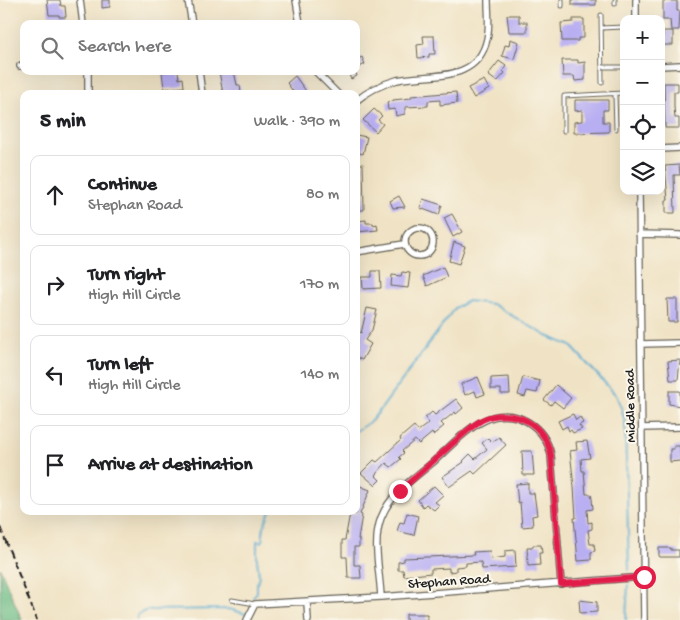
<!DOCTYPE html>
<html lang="en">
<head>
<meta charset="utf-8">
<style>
	:root { --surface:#fff; --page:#f6f6f6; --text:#202124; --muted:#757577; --line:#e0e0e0 }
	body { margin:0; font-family:"Gochi Hand",sans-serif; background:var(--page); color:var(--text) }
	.controls { position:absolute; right:15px; top:15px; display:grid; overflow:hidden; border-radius:10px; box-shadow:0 5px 20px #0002 }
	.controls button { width:45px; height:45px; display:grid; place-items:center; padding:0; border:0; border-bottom:1px solid var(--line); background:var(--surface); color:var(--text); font:25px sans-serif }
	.stop { position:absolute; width:15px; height:15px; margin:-11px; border:4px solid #e11d48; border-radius:50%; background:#fff }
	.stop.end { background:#e11d48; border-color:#fff; box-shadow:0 1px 5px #0008 }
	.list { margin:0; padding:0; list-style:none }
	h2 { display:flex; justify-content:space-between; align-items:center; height:65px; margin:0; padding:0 20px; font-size:21px }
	h2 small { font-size:16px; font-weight:400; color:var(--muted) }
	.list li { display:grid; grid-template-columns:32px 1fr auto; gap:15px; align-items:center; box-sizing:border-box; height:80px; margin:0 10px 10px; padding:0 10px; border:1px solid var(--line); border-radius:10px }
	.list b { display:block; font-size:19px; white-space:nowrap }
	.list p { margin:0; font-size:16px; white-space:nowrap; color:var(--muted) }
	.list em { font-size:16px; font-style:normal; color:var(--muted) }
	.icon { flex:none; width:28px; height:28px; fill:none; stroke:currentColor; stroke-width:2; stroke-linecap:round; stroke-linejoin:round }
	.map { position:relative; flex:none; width:680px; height:620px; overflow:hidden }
	.search { position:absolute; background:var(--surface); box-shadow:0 5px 20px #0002; left:20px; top:20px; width:340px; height:55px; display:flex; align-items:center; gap:12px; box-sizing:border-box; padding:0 18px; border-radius:10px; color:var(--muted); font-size:19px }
	.panel { position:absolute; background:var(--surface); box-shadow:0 5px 20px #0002; left:20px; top:90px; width:340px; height:425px; border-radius:10px }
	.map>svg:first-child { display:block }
</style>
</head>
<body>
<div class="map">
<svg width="680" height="620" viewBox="0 0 680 620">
	<rect width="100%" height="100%" fill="#fbf7ec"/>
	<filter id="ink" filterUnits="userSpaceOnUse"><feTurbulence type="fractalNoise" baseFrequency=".02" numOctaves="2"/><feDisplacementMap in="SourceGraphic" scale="10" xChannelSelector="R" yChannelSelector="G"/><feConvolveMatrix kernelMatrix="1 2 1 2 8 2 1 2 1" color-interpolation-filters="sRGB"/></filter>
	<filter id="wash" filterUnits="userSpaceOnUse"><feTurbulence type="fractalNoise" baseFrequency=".0096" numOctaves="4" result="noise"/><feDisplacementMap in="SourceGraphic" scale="20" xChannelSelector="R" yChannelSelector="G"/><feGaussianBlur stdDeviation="1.12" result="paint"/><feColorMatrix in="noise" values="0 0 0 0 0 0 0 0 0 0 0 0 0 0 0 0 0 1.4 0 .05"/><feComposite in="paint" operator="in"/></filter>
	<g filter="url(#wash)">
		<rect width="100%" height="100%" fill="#f0e3c5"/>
		<path fill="#72be87" stroke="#476d52" d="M0 568 22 620H0Z"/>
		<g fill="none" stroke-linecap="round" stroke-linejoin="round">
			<path stroke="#51a8ce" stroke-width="2" d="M356 431 371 421 381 409 455 308 468 301 492 304 547 336 571 346 616 395 621 407 625 422 629 570
				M253 597 257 592V584L259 575 257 560V541L262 542 264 526 270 511
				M137 620 138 614 148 610 229 609 246 614
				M626 620 628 585"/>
		</g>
		<g id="blocks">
			<path fill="#b8aef2" d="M47 0H60L61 6H65L66 17H59V15H49Z
				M102 0H110V7L102 8Z
				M572 0H596V5H572Z
				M663 1H677V11H680L679 30H671L670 20H663Z
				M507 15H519V22H527V32H509Z
				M573 19H584V38H578V41H562L561 23 573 22Z
				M663 31H673V45H663Z
				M423 36H434L435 54H429V57L418 58 417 45 424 44Z
				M510 39 519 42 514 59 502 56 505 45 509 46Z
				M362 57 365 64 356 69V60Z
				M562 60H578V63L585 62V80L575 81 574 76H563Z
				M499 61 506 66 503 71 505 73 497 82 488 75Z
				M178 71 179 79 183 78 184 87 164 89 162 72Z
				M219 71H234L237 85H240L241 94H223Z
				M347 71H355L357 76 351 79Z
				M295 76 306 91 302 94H295L287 83Z
				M484 80 489 89 474 98 468 88Z
				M664 83H678V92H674V107L675 118H679V128H665Z
				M456 92 457 103 440 105V100L428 101V106L405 107V114L396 116 395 109 388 110 387 102 393 101V100L411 98V96Z
				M575 100H608V110H603V122H609V132L574 133V122L582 121V110L575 111Z
				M374 109 382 116 378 120 383 124 376 132 363 120Z
				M356 135 367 137 363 154 356 152Z
				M356 164H363L364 210H356Z
				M679 165 680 175H674L675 213H666V200H668L665 166Z
				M399 196 405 207 393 208 390 201Z
				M423 199 442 205 439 215 420 208Z
				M452 214 462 232 453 237 444 218Z
				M366 220V223H373L374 225 377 224 378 230 356 232V221Z
				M454 242 465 246 459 264 449 261Z
				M443 267 447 277 427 286 423 276Z
				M372 271H380L381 288 363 289 362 277H372Z
				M402 272 410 273 408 288 391 286 392 275 401 276Z
				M667 299H677V322H668Z
				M367 308 377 310 372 330 365 340 371 344 362 360 356 357V336L359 332 361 333Z
				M680 360 678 380H670L668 361Z
				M478 377 485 394 477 397 475 391 465 395 461 384Z
				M509 377 510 394H501V389H491V378Z
				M523 377 540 381 537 393 527 391 525 397 518 395Z
				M556 385 571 398 563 408 554 401 551 405 544 400Z
				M669 391H680V406L669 404Z
				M456 399 463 408 456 414 455 412 441 423 444 426 433 435 432 433 419 444 415 440 402 451 404 453 399 457 401 459 391 467 386 463 375 475 380 480 375 485 361 473 374 460 377 462 401 440 400 438 414 426 418 431 429 423 425 418 432 412 435 415Z
				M573 414 576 420 580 417 583 423 579 425 582 429 573 433 571 430 569 431 567 426 562 429 558 421Z
				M499 437 506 445 475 474 472 471 449 487 442 477 464 462 463 461 470 454 475 459 487 449 482 443 488 438 492 442Z
				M587 441 590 458 581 459 582 471H584L586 494H591L592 499 593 509 587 510 588 523 592 522V529L588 530 590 544H594L595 551 591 552V560L578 561 574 518H576L574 487 570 451 577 450 576 442Z
				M674 446H680V461L670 462V449H674Z
				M522 451H532L534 475H523Z
				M528 483V493H534L537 515 532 516 533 526 522 527 520 502 518 503 516 484Z
				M360 486 370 490 360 514 362 515 358 539H359V547H354V565H360L361 578H348L347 557H342V540H345L350 513 356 514V495Z
				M434 486 443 495 435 502 439 505 434 510 426 504 423 507 418 500Z
				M407 513 418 516 414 535 397 531 400 522 404 523Z
				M533 545H541L542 553H539L540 565 528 566 527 547H533Z
				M659 548H671V550H679V557H660L659 556Z
				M515 550 516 567 482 569 481 562 466 563V566L456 567V571L449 572V568L431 569V573L404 576 403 570H398V562L404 561V558L474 555 473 552 490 551 491 559 505 557V551Z
				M579 600 597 602V612L580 613Z
				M406 614H427V620H406Z"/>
		</g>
	</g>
	<g filter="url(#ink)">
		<use href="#blocks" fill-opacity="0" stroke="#666257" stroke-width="1"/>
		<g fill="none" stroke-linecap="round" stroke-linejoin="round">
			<g stroke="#666257" stroke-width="5">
				<path id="service" d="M562 0V6
					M615 0V4
					M601 15 602 83
					M601 28 624 27
					M602 67H624
					M615 94 616 129
					M564 131V96L624 93
					M232 600 255 604"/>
			</g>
			<g stroke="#666257" stroke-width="8">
				<path id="minor" d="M80 0 83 24
					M188 0 192 24
					M296 0 300 24
					M636 0V19
					M20 66H24
					M661 66 680 65
					M199 71 202 94
					M315 71 338 94
					M88 94V71
					M356 101C368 91 382 84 397 80 431 73 477 84 487 39 490 26 488 13 488 0
					M661 149 680 148
					M639 191 644 620
					M405 242a14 14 0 1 1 28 0a14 14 0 1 1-28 0Z
					M639 234 680 235
					M356 252 404 244
					M641 344 680 343
					M642 428 680 427
					M381 597C380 572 372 542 381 518 390 494 413 479 432 463 458 440 490 399 528 422 541 430 548 441 551 455L561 584
					M307 602 308 620
					M247 620 255 604 381 597 644 577"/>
			</g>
			<use href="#service" stroke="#fff" stroke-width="3"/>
			<use href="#minor" stroke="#fff" stroke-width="5.5"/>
			<path stroke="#1c1c1c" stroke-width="2" stroke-dasharray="8 4" stroke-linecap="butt" d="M0 527 37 620"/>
		</g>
	</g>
	<g fill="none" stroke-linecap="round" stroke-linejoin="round" filter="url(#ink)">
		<path stroke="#e11d48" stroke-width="6" d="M400 491C417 475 435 460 452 444 462 436 471 426 482 420 496 413 514 414 527 421 541 429 548 441 551 455L561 584 644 577"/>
	</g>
	<g text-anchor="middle" stroke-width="4" stroke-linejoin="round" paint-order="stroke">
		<g font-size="14" fill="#1c1c1c" stroke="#fbf7ec">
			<text transform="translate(629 406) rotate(-91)" y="5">Middle Road</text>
			<text transform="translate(449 580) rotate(-4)" y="5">Stephan Road</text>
		</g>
	</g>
</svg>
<div class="controls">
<button>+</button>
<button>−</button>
<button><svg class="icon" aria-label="locate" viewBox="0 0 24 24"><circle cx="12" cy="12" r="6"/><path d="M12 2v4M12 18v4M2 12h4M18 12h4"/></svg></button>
<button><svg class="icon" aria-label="layers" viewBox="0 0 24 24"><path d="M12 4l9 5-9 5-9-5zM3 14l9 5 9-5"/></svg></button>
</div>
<div class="stop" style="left:644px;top:577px"></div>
<div class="stop end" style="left:400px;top:491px"></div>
<div class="search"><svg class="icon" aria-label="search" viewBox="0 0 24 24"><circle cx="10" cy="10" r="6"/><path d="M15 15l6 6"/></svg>Search here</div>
<section class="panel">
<h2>5 min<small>Walk · 390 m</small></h2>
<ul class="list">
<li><svg class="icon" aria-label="ahead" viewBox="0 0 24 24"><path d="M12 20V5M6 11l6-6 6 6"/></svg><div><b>Continue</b><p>Stephan Road</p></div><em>80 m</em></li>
<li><svg class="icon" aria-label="right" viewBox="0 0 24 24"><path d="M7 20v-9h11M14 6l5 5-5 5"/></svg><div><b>Turn right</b><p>High Hill Circle</p></div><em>170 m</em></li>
<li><svg class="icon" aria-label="left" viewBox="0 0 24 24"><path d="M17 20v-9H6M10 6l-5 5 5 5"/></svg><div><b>Turn left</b><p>High Hill Circle</p></div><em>140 m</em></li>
<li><svg class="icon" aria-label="arrive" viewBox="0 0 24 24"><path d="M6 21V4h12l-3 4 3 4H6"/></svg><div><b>Arrive at destination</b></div></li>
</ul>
</section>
</div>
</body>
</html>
